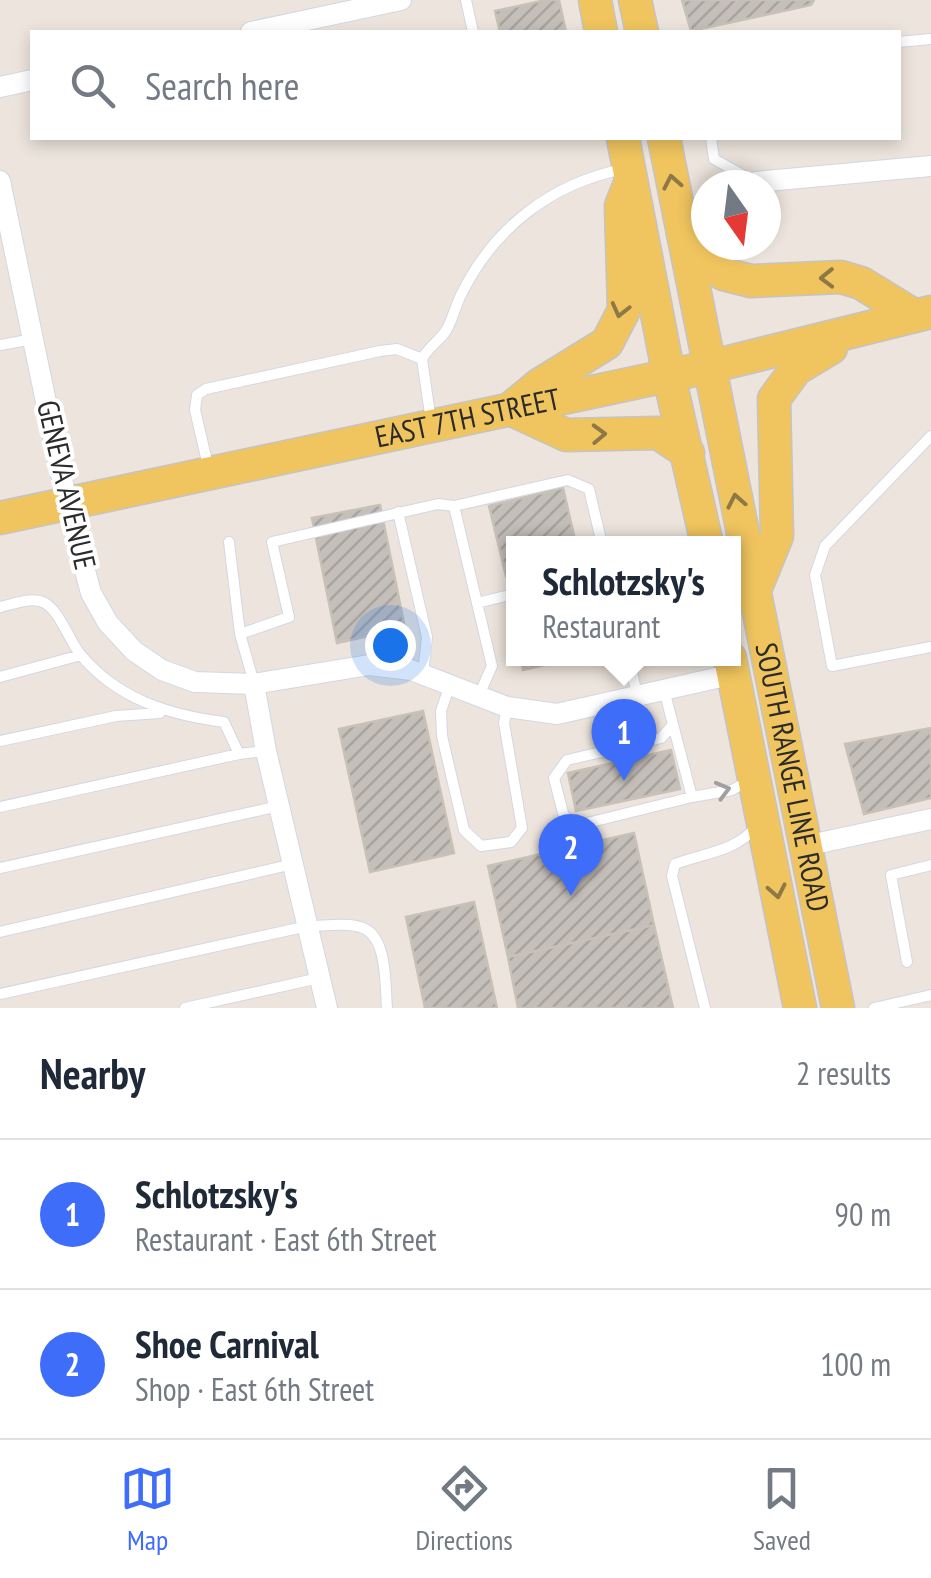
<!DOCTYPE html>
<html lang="en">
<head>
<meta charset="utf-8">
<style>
	:root { --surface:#fff; --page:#f2f2f3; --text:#1f2937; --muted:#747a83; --line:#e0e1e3; --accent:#3e6df9 }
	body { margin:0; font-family:"PT Sans Narrow",sans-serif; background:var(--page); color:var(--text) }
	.compass { position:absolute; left:691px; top:170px; width:90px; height:90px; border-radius:50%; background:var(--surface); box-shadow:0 5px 15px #0003; rotate:166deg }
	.you { position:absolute; left:390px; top:645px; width:35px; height:35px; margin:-25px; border:8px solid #fff; border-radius:50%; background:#1a73e8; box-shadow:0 0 0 15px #1a73e833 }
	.badge { display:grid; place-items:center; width:65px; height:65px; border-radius:50%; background:var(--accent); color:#fff; font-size:32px; font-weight:700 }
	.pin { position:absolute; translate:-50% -82px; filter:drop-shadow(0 2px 5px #0008) }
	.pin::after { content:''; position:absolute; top:52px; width:35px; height:30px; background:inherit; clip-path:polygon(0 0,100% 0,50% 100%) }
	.popup { position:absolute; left:506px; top:536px; width:235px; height:130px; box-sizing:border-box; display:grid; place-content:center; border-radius:0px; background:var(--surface); filter:drop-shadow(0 2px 8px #0005); font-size:32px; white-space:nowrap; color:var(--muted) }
	.popup b { font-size:38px; color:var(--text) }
	.popup::after { content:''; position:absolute; left:50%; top:100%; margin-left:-20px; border:20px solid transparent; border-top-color:var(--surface) }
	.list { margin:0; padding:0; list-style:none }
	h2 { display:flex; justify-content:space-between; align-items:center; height:130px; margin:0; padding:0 40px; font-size:42px }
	h2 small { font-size:32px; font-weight:400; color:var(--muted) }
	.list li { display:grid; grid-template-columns:65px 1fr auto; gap:30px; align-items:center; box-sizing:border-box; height:150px; padding:0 40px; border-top:2px solid var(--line) }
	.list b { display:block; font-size:38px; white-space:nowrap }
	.list p { margin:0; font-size:32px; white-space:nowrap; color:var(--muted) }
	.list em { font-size:32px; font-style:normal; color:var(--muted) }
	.icon { flex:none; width:55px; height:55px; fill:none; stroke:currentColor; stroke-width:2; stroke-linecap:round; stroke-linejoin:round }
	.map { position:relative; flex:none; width:931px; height:1008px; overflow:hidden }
	.search { position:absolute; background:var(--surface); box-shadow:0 5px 15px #0003; left:30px; right:30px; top:30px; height:110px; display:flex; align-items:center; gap:25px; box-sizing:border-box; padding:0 35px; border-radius:0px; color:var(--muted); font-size:38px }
	.sheet { height:430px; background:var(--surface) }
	nav { display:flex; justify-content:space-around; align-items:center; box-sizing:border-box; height:140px; border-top:2px solid var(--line); background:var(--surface); font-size:28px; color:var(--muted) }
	nav a { display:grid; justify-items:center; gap:5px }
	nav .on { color:var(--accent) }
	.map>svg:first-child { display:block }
</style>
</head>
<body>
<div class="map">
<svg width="931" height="1008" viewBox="0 0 931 1008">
	<defs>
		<pattern id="building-hatch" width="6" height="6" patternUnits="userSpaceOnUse" patternTransform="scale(2.5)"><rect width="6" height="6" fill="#c5bfba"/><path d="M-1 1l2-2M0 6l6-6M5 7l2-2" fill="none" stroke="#a9a4a0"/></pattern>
	</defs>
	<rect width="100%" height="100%" fill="#ede5dd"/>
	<path fill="url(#building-hatch)" stroke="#c8c1b7" stroke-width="2.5" d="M546 0H559L566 32H500L495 11Z
		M682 0H814L811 5 691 31Z
		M563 488 576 544H514V574L506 576 489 506Z
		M380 505 405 628 337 643 312 518Z
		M521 658H575L523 670Z
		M423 711 454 853 370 872 339 729Z
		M931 728V798L864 814 845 744Z
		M671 750 680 789 576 811 568 773Z
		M634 833 654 925 508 957 488 866Z
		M474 902 497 1008H425L406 917Z
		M654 925 673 1008H518L508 957Z"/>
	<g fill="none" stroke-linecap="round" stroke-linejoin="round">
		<g stroke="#d2d7e4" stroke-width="12">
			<path id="service" d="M466 0 473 32
				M898 42 931 39
				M711 138 714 159 755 182
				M0 345 33 339
				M431 421 422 359C428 347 441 340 447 329 453 318 456 304 462 293 495 227 551 184 623 169
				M931 436 825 546 815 575 832 666 931 647
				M209 470 195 410 197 395 206 389 380 351 397 349 422 359
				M398 512 427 637 423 674
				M229 542 240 634 254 683
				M477 603 514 594
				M0 607C14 604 32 596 45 603 60 612 69 640 80 654 117 699 169 715 224 722L239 754 265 751
				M240 634 289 617 272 542 438 504 454 506
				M629 658 637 695
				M0 677 81 655
				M450 684 441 711 442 736 464 830 481 846 511 842 522 828 504 723 507 707
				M664 690 692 797 571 827 563 813 554 778 567 760 661 738 672 726
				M479 695 492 666 454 506 568 480 589 489 602 544
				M0 741 116 716 160 713
				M692 797 732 790 748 781
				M0 807 239 754
				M0 868 279 806
				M0 932 293 864
				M907 962 891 875 931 865
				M0 994 308 926C324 926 348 922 363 928 388 938 385 986 387 1008
				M185 1008 319 978
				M705 1008 672 876 675 864C704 853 734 852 755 828
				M874 1008 931 995"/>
		</g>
		<g stroke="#d2d7e4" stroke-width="22">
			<path id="minor" d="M251 32 401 0
				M0 87 32 80
				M0 181 67 503 91 593 108 623 134 651 162 670 195 682 254 684 369 665 411 670 507 707 557 714 734 674
				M755 182 931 166
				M254 684 266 751 327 1008
				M805 846 931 819"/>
		</g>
		<g stroke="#c4c4c4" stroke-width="35">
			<g id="primary">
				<path d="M595 0 601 32"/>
				<path d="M635 0 642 32"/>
				<path d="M623 138 669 376 707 544"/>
				<path id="s1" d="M664 138 838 1008"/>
				<path d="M631 181 621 206 624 310 607 343 539 385 510 409 566 435 658 433 688 453"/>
				<path d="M683 234 723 274 751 281 841 277 861 283 915 316"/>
				<path id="s2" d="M0 518 709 367 931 312"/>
				<path d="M754 592 777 536 774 399 796 369 831 348"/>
				<path d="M730 658 800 1008"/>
			</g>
		</g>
		<use href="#service" stroke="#fff" stroke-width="10"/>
		<use href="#minor" stroke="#fff" stroke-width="20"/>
		<use href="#primary" stroke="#f0c55f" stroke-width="32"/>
	</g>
	<defs><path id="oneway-chevron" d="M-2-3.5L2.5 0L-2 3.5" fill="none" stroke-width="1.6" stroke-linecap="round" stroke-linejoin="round" transform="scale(2.5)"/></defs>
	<g stroke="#8e7845">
		<use href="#oneway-chevron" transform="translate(672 182) rotate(-101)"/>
		<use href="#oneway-chevron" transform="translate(827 278) rotate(179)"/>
		<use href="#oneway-chevron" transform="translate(620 310) rotate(104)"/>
		<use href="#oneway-chevron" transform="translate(599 434) rotate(-2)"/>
		<use href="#oneway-chevron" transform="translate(736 501) rotate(-101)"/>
		<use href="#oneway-chevron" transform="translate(777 891) rotate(79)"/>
	</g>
	<use stroke="#a0a0a0" href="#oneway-chevron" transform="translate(723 790) rotate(-15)"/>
	<g text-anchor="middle" stroke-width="8" stroke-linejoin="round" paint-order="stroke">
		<g font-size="30" fill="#2b2b2b" stroke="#fff">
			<text dy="10" stroke="none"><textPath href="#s2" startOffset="478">EAST 7TH STREET</textPath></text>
			<text transform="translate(66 485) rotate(77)" y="10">GENEVA AVENUE</text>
			<text dy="10" stroke="none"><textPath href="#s1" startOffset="652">SOUTH RANGE LINE ROAD</textPath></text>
		</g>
	</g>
</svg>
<svg class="compass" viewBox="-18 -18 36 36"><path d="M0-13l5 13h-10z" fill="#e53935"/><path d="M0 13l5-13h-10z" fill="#747a83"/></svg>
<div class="you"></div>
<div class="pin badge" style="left:624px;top:781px">1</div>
<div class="popup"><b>Schlotzsky's</b>Restaurant</div>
<div class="pin badge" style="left:571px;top:896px">2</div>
<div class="search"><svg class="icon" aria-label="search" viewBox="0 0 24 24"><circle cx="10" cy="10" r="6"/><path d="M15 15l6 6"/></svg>Search here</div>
</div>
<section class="sheet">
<h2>Nearby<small>2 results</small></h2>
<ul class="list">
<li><span class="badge">1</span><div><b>Schlotzsky's</b><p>Restaurant · East 6th Street</p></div><em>90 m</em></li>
<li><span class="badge">2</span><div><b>Shoe Carnival</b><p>Shop · East 6th Street</p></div><em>100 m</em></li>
</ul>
</section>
<nav>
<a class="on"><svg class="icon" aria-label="map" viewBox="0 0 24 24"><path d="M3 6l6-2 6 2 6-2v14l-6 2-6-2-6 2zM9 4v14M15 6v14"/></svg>Map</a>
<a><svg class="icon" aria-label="directions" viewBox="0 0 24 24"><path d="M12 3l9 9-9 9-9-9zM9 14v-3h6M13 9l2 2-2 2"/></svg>Directions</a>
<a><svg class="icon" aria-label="saved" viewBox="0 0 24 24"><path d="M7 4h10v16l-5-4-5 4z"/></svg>Saved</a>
</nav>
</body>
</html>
